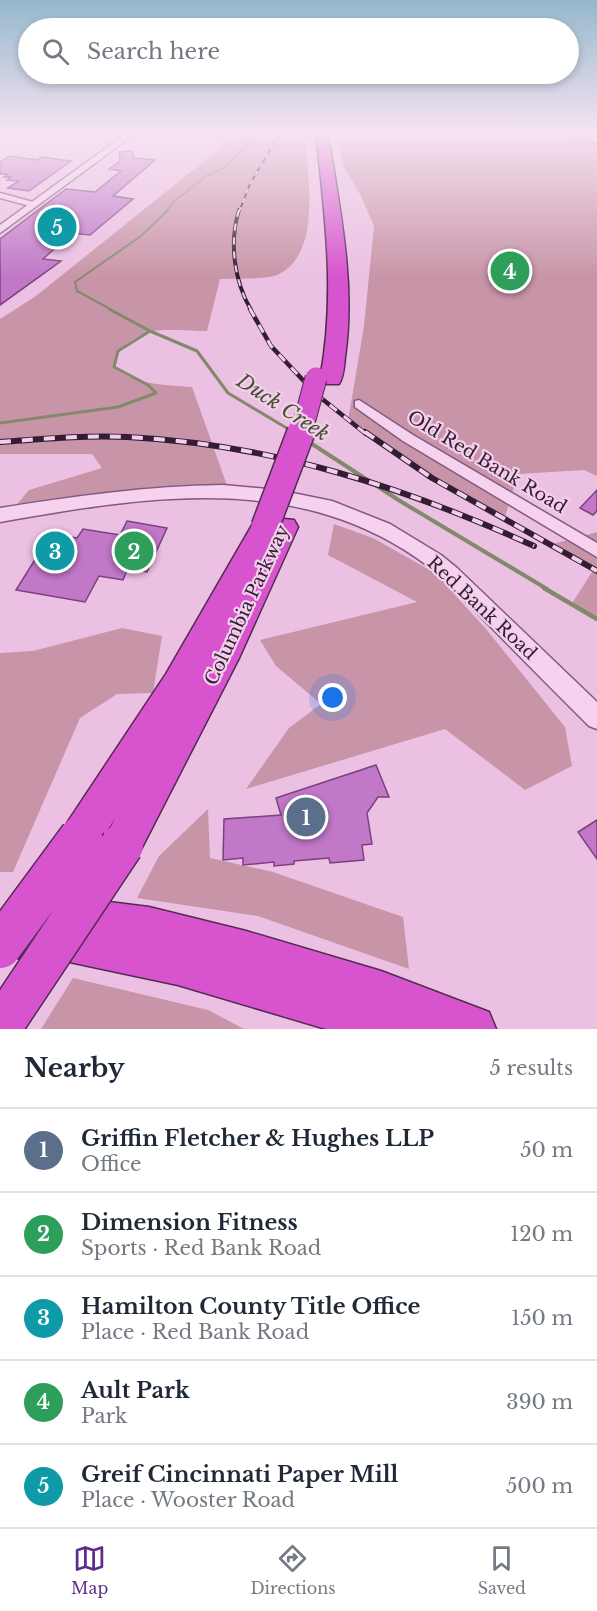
<!DOCTYPE html>
<html lang="en">
<head>
<meta charset="utf-8">
<style>
	:root { --surface:#fff; --page:#f2f2f3; --text:#1f2937; --muted:#747a83; --line:#e0e1e3; --accent:#5d2d8e }
	body { margin:0; font-family:"Libre Baskerville",serif; background:var(--page); color:var(--text) }
	.you { position:absolute; left:333px; top:698px; width:21px; height:21px; margin:-15px; border:4px solid #fff; border-radius:50%; background:#1a73e8; box-shadow:0 0 0 9px #1a73e833 }
	.badge { display:grid; place-items:center; width:39px; height:39px; border-radius:50%; background:var(--accent); color:#fff; font-size:20px; font-weight:700 }
	.pin { position:absolute; translate:-50% -50%; border:3px solid #fff; box-shadow:0 2px 6px #0006 }
	.list { margin:0; padding:0; list-style:none }
	h2 { display:flex; justify-content:space-between; align-items:center; height:78px; margin:0; padding:0 24px; font-size:26px }
	h2 small { font-size:20px; font-weight:400; color:var(--muted) }
	.list li { display:grid; grid-template-columns:39px 1fr auto; gap:18px; align-items:center; box-sizing:border-box; height:84px; padding:0 24px; border-top:2px solid var(--line) }
	.list b { display:block; font-size:22px; white-space:nowrap }
	.list p { margin:0; font-size:20px; white-space:nowrap; color:var(--muted) }
	.list em { font-size:20px; font-style:normal; color:var(--muted) }
	.icon { flex:none; width:33px; height:33px; fill:none; stroke:currentColor; stroke-width:2; stroke-linecap:round; stroke-linejoin:round }
	.map { position:relative; flex:none; width:597px; height:1029px; overflow:hidden }
	.search { position:absolute; background:var(--surface); box-shadow:0 3px 9px #0003; left:18px; right:18px; top:18px; height:66px; display:flex; align-items:center; gap:15px; box-sizing:border-box; padding:0 21px; border-radius:33px; color:var(--muted); font-size:22px }
	.sheet { height:498px; background:var(--surface) }
	nav { display:flex; justify-content:space-around; align-items:center; box-sizing:border-box; height:84px; border-top:2px solid var(--line); background:var(--surface); font-size:16px; color:var(--muted) }
	nav a { display:grid; justify-items:center; gap:3px }
	nav .on { color:var(--accent) }
	.map>svg:first-child { display:block }
</style>
</head>
<body>
<div class="map">
<svg width="597" height="1029" viewBox="0 0 597 1029">
	<rect width="100%" height="100%" fill="#ebc0e2"/>
	<path fill="#c895a8" d="M226 133H305C307 172 323 252 279 274 269 280 233 278 220 279L207 331C192 331 162 328 149 332 133 337 114 350 114 368 138 385 164 385 192 387L229 491 9 514 29 490 102 468 92 454H0V319L36 296 218 150 231 134Z
		M336 133H597V476L584 470 518 474 504 520 404 462 348 421 364 326 374 226 361 196 344 167Z
		M334 524 373 538 435 573 486 629 565 727 572 766 525 790 445 729 246 789 289 728 321 704 276 666 260 640 417 602 328 555Z
		M597 532V619L571 605 594 569 549 545Z
		M122 628 162 636 153 693 117 694 80 718 13 872H0V653L33 651Z
		M208 809 210 858 273 872 403 917 409 969 258 916 137 898 159 856Z
		M73 978 208 1010 244 1029H41Z"/>
	<g fill="none" stroke-linecap="round" stroke-linejoin="round">
		<path stroke="#828a6b" stroke-width="1.5" d="M167 212 172 203 206 176 226 167 258 133"/>
		<path stroke="#828a6b" stroke-width="2" d="M112 310 77 291 75 282 141 236 168 210"/>
		<path stroke="#828a6b" stroke-width="3" d="M109 309 150 331 197 351 228 393 290 430
			M0 423 118 407 156 393 148 385 114 367 118 351 150 331"/>
		<path stroke="#828a6b" stroke-width="4" d="M309 442 400 501 547 589"/>
		<path stroke="#828a6b" stroke-width="4.5" d="M544 588 597 619"/>
	</g>
	<path fill="#c178c7" stroke="#7a4081" stroke-width="1.5" d="M132 151 134 158 155 160 113 196 133 199 90 235 72 233 43 259 61 261 0 305V239L66 189 95 192 121 171 109 169 120 161 119 152Z
		M10 156 37 160 42 157 71 161 29 191 8 188 19 181 7 180 11 177H4L8 174H0V162Z
		M597 490V511L593 515 580 508Z
		M127 521 167 528 147 572 128 568 123 580 99 576 85 602 16 590 51 534 77 538 83 529 120 535Z
		M376 765 389 797H378L367 813 372 844 362 845 364 860 330 863 329 858 294 861V864L274 866V862L243 865V858L223 860 224 819 281 815 276 798Z
		M597 820V859L578 832Z"/>
	<g fill="none" stroke-linecap="round" stroke-linejoin="round">
		<g stroke="#835981" stroke-width="3">
			<path id="minor" d="M569 133 597 138V142L570 134Z
				M0 193 37 203 38 205 34 207 0 198Z
				M359 400 413 435 597 543V557L403 441 355 407V401Z"/>
		</g>
		<g stroke="#835981" stroke-width="3">
			<path id="tertiary" d="M127 133H136L0 233V225Z
				M223 485 278 490 332 501 390 524 441 555 457 568 597 702V729L589 726C556 693 523 660 490 626 470 606 451 583 428 566 300 470 147 496 0 522V508C75 496 148 486 223 485Z"/>
		</g>
		<g stroke="#502d50" stroke-width="3">
			<path id="motorway" d="M316 133H328C339 206 356 283 345 357 344 366 344 376 339 384H323L320 379C336 296 325 216 316 133Z
				M265 517 294 520 298 527 239 658 136 859 122 865 108 859 102 845 115 818 95 851 81 857 67 851 61 837 67 823 166 674 255 520Z
				M61 896 149 907 246 931 381 971 489 1012 496 1029H326L178 985 46 957 31 950 24 935 31 920 40 916 46 902Z"/>
		</g>
		<use href="#minor" fill="#f6d2ef" fill-rule="evenodd"/>
		<use href="#tertiary" fill="#f6d2ef" fill-rule="evenodd"/>
		<use href="#motorway" fill="#d754ce" fill-rule="evenodd"/>
		<g stroke="#331d33" stroke-width="2">
			<path id="rail-far3" d="M239 212 250 184 280 133"/>
		</g>
		<g stroke="#331d33" stroke-width="4">
			<path id="rail-far2" d="M239 210C229 242 234 281 251 310"/>
		</g>
		<g stroke="#331d33" stroke-width="4.5">
			<path id="rail-far1" d="M250 309 271 346 316 394 366 434"/>
		</g>
		<g stroke="#331d33" stroke-width="6">
			<path id="rail" d="M365 432 432 478 597 571
				M0 442C42 439 85 435 127 437 271 444 404 487 534 546"/>
		</g>
		<use href="#rail-far3" stroke="#f3cfeb" stroke-width="1.5" stroke-dasharray="5" stroke-linecap="butt"/>
		<use href="#rail-far2" stroke="#f3cfeb" stroke-width="2" stroke-dasharray="7" stroke-linecap="butt"/>
		<use href="#rail-far1" stroke="#f3cfeb" stroke-width="3" stroke-dasharray="9" stroke-linecap="butt"/>
		<use href="#rail" stroke="#f3cfeb" stroke-width="4" stroke-dasharray="11" stroke-linecap="butt"/>
		<g stroke="#502d50" stroke-width="23" stroke-linecap="butt">
			<path id="motorway-bridge-far2" d="M301 434 316 378"/>
		</g>
		<g stroke="#502d50" stroke-width="30" stroke-linecap="butt">
			<path id="motorway-bridge-far1" d="M265 527 301 432"/>
		</g>
		<g stroke="#502d50" stroke-width="45" stroke-linecap="butt">
			<path id="motorway-bridge" d="M0 947 81 837
				M6 1019 122 845"/>
		</g>
		<use href="#motorway-bridge-far2" stroke="#d754ce" stroke-width="21"/>
		<use href="#motorway-bridge-far1" stroke="#d754ce" stroke-width="27"/>
		<use href="#motorway-bridge" stroke="#d754ce" stroke-width="42"/>
	</g>
	<linearGradient id="sky" x2="0" y2="1"><stop stop-color="#95b8cc"/><stop offset="0.48" stop-color="#f6e3f2"/><stop offset="1" stop-color="#f6e3f2" stop-opacity="0"/></linearGradient>
	<rect width="597" height="277" fill="url(#sky)"/>
	<g text-anchor="middle" stroke-width="4.5" stroke-linejoin="round" paint-order="stroke">
		<g font-size="18" fill="#331d33" stroke="#f3cfeb">
			<text transform="translate(487 462) rotate(31)" y="6">Old Red Bank Road</text>
			<text transform="translate(247 605) rotate(-65)" y="6">Columbia Parkway</text>
			<text transform="translate(482 608) rotate(43)" y="6">Red Bank Road</text>
		</g>
		<g font-size="20" font-style="italic" fill="#42522d" stroke="#f3cfeb">
			<text transform="translate(283 407) rotate(33)" y="7">Duck Creek</text>
		</g>
	</g>
</svg>
<div class="you"></div>
<div class="pin badge" style="left:306px;top:817px;background:#5c6f8a">1</div>
<div class="pin badge" style="left:134px;top:551px;background:#2e9e5b">2</div>
<div class="pin badge" style="left:55px;top:551px;background:#0f9aa8">3</div>
<div class="pin badge" style="left:510px;top:271px;background:#2e9e5b">4</div>
<div class="pin badge" style="left:57px;top:227px;background:#0f9aa8">5</div>
<div class="search"><svg class="icon" aria-label="search" viewBox="0 0 24 24"><circle cx="10" cy="10" r="6"/><path d="M15 15l6 6"/></svg>Search here</div>
</div>
<section class="sheet">
<h2>Nearby<small>5 results</small></h2>
<ul class="list">
<li><span class="badge" style="background:#5c6f8a">1</span><div><b>Griffin Fletcher &amp; Hughes LLP</b><p>Office</p></div><em>50 m</em></li>
<li><span class="badge" style="background:#2e9e5b">2</span><div><b>Dimension Fitness</b><p>Sports · Red Bank Road</p></div><em>120 m</em></li>
<li><span class="badge" style="background:#0f9aa8">3</span><div><b>Hamilton County Title Office</b><p>Place · Red Bank Road</p></div><em>150 m</em></li>
<li><span class="badge" style="background:#2e9e5b">4</span><div><b>Ault Park</b><p>Park</p></div><em>390 m</em></li>
<li><span class="badge" style="background:#0f9aa8">5</span><div><b>Greif Cincinnati Paper Mill</b><p>Place · Wooster Road</p></div><em>500 m</em></li>
</ul>
</section>
<nav>
<a class="on"><svg class="icon" aria-label="map" viewBox="0 0 24 24"><path d="M3 6l6-2 6 2 6-2v14l-6 2-6-2-6 2zM9 4v14M15 6v14"/></svg>Map</a>
<a><svg class="icon" aria-label="directions" viewBox="0 0 24 24"><path d="M12 3l9 9-9 9-9-9zM9 14v-3h6M13 9l2 2-2 2"/></svg>Directions</a>
<a><svg class="icon" aria-label="saved" viewBox="0 0 24 24"><path d="M7 4h10v16l-5-4-5 4z"/></svg>Saved</a>
</nav>
</body>
</html>
